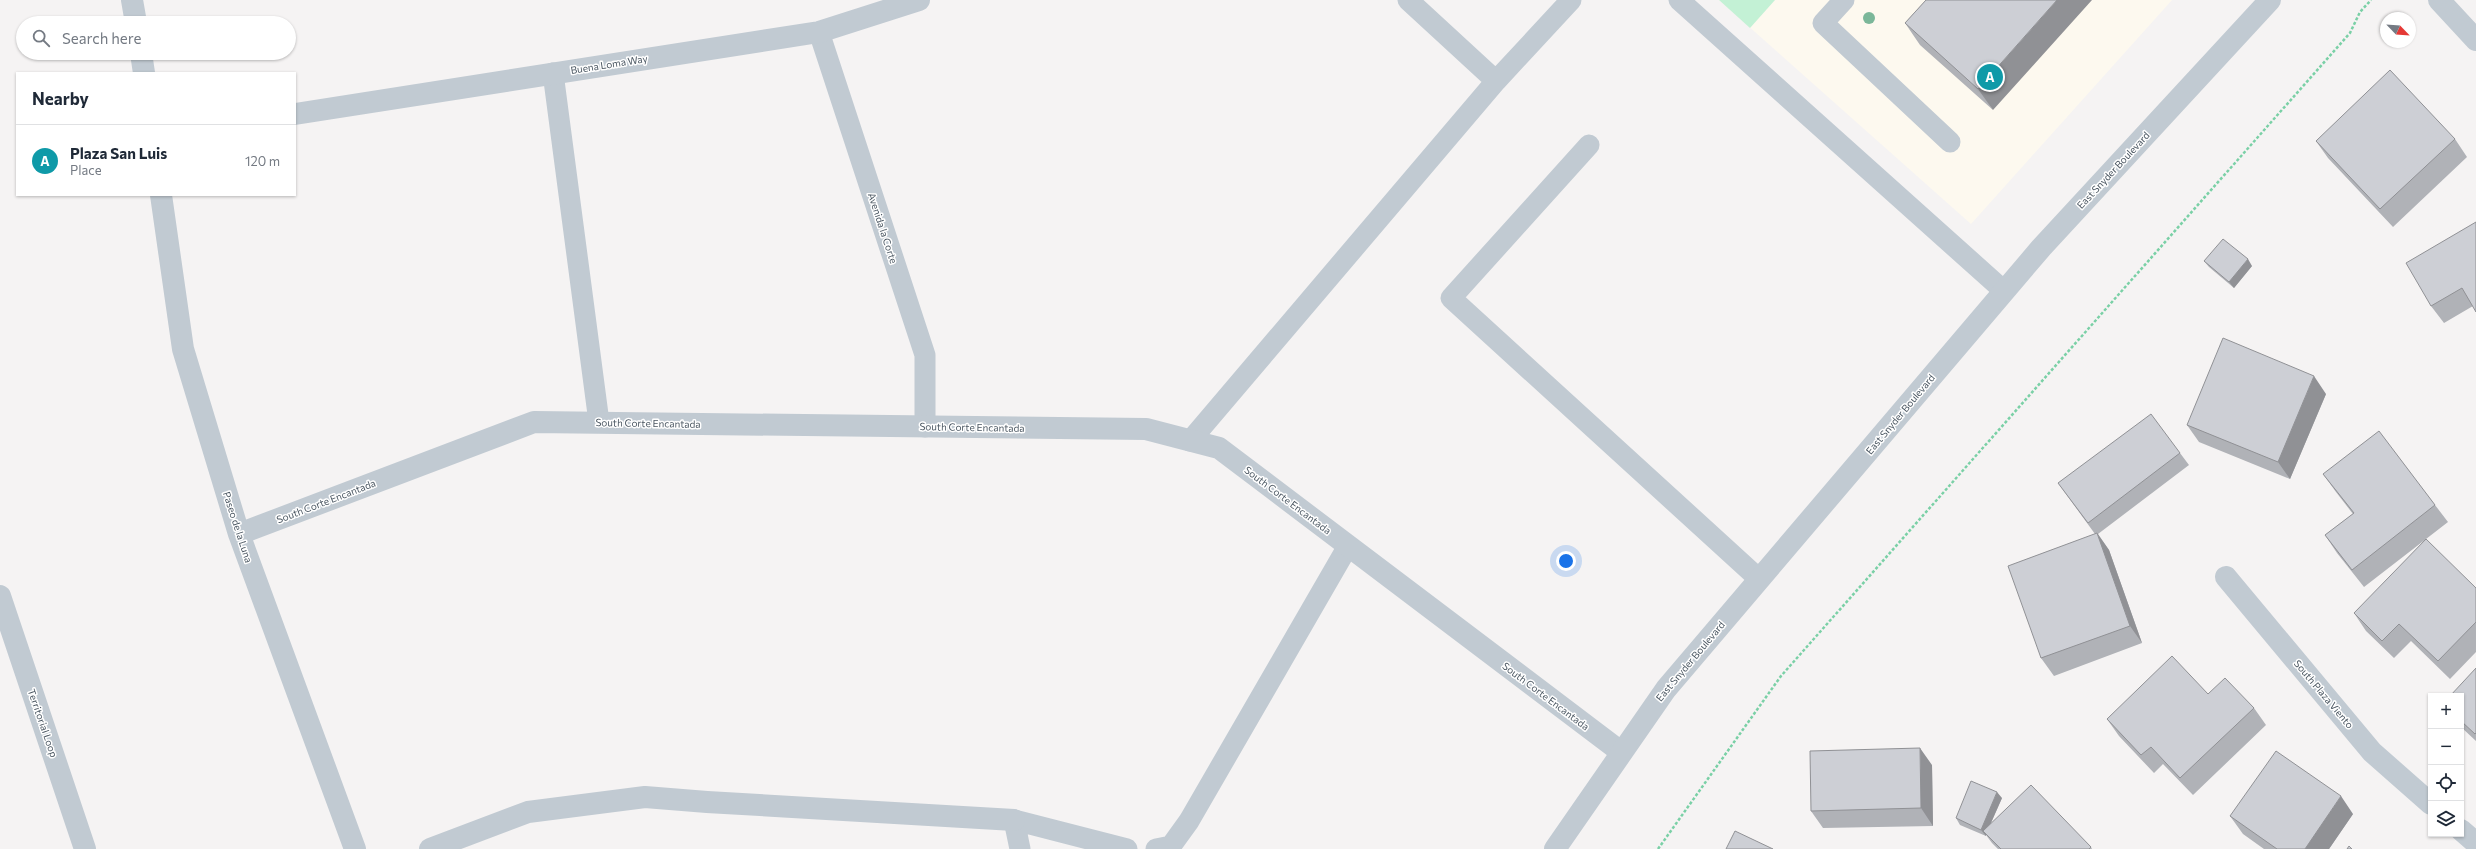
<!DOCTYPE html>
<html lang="en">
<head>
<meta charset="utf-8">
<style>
	:root { --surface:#fff; --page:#f2f2f3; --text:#1f2937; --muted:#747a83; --line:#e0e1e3; --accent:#1a73e8 }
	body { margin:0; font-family:Commissioner,sans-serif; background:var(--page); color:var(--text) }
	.controls { position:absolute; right:12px; bottom:12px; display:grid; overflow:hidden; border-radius:0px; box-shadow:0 1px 3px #0004 }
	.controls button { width:36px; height:36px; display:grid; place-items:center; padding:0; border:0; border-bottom:1px solid var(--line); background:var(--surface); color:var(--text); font:20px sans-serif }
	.compass { position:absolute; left:2380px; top:12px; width:36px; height:36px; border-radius:50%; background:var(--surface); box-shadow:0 1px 3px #0004; rotate:115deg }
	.you { position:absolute; left:1566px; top:561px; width:14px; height:14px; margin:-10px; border:3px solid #fff; border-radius:50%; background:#1a73e8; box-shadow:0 0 0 6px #1a73e833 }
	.badge { display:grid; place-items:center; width:26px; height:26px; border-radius:50%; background:var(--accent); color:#fff; font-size:13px; font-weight:700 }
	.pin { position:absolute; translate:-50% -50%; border:2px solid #fff; box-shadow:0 1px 4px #0006 }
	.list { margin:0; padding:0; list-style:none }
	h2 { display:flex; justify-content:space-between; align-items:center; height:52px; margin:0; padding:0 16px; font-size:17px }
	h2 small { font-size:13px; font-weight:400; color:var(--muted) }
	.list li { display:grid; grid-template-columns:26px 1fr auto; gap:12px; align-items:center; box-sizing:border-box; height:72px; padding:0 16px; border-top:1px solid var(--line) }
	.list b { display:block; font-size:15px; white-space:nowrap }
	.list p { margin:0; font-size:13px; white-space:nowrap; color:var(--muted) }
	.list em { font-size:13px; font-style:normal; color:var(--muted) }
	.icon { flex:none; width:22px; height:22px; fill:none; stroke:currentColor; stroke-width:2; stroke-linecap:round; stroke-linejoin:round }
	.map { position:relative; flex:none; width:2476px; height:849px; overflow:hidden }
	.search { position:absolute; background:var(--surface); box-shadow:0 1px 3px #0004; left:16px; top:16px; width:280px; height:44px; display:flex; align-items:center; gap:10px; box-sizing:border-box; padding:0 14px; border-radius:22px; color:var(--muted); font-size:15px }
	.panel { position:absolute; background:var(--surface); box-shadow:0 1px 3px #0004; left:16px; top:72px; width:280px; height:124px; border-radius:0px }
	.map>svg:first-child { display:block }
</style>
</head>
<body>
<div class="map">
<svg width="2476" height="849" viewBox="0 0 2476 849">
	<rect width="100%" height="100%" fill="#f5f3f3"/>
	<path fill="#fdf9ef" d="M1719 0H2172L1971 224Z"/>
	<path fill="#c3f1d5" d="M1719 0H1775L1750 28Z"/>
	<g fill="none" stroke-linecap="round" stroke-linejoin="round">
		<path stroke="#7ad0a6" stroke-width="2.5" stroke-dasharray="3 2" stroke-linecap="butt" d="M1658 849 1781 676 2350 33 2360 12 2371 0"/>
		<path stroke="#c1cad2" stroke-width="21" d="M1408 0 1496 81
			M1679 0 2004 291
			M1844 0 1823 23 1950 142
			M819 32 925 355V427
			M553 73 599 422
			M1589 145 1451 298 1759 579
			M1190 441 1496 81 1571 0
			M1020 849 1014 820 1127 849
			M1156 849 1171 846 1189 821 1348 546"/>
		<path stroke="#c1cad2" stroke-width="22" d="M132 0 136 23
			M2439 0 2476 40
			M141 53 144 73
			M295 114 819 32 919 0
			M161 195 183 349 239 534 355 849
			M239 534 534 422 1146 429 1219 448 1621 752
			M2226 577 2372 752 2431 804
			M0 596 85 849
			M2461 830 2476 843
			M430 849 528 812 645 797 707 802 1014 820"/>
		<path stroke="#c1cad2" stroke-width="22" d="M1555 849 1666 689 2041 248 2270 0"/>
	</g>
	<circle fill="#7bb799" cx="1869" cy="18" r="6"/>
	<path fill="#b0b2b7" d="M1926 0 1993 110 1920 45 1905 23Z
		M2455 139 2467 157 2393 227 2328 158 2316 141Z
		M2476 222 2473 306 2444 323 2431 306Z
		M2204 261 2252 266 2234 288 2209 267Z
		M2326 394 2290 479 2199 442 2187 425Z
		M2180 453 2189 465 2098 534 2109 550 2142 643 2054 676 2041 658 2095 534 2058 483Z
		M2323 474 2435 505 2448 522 2364 587 2337 553 2325 535 2353 514 2336 492Z
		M2476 588V652L2450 679 2411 641 2394 658 2366 631 2354 613Z
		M2476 668V741L2461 727V696Z
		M2208 694 2254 708 2266 725 2193 795 2163 764 2154 773 2119 736 2107 719Z
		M1932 765 1933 826 1823 828 1811 811Z
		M2002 798 1991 823 2091 847 2092 849H1998L1992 843 1986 835V836L1960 825 1956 818Z
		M2353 814 2329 849H2264L2243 834 2230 816Z"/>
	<path fill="#909195" d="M2057 0H2092L1993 110 1978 89Z
		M2248 259 2252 266 2234 288 2229 282Z
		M2314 376 2326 394 2290 479 2278 462Z
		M2097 533 2109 550 2142 643 2130 626Z
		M1920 748 1932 765 1933 826 1921 808Z
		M1997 792 2002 798 1986 834 1983 831 1986 834V836L1981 830Z
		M2341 796 2353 814 2329 849H2305Z"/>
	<path fill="#cdcfd5" stroke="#909195" d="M1926 0H2057L1978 89 1905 23Z
		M2390 70 2455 139 2380 209 2316 141Z
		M2476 222V312L2462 288 2431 306 2406 263Z
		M2223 239 2248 259 2229 282 2204 261Z
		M2223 338 2314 376 2278 462 2187 425Z
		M2151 414 2180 453 2088 523 2058 483Z
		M2379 431 2435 505 2352 570 2325 535 2354 513 2323 474Z
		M2097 533 2130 626 2041 658 2008 566Z
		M2426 539 2476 588V622L2438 661 2399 624 2382 641 2354 613Z
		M2172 656 2208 694 2225 678 2254 708 2180 778 2151 747 2141 755 2107 719Z
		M2476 668V733L2475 734 2461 721V696H2450Z
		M1920 748 1921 808 1811 811 1810 751Z
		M2276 751 2341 796 2305 849H2277L2230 816Z
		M1971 781 1997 792 1981 830 1956 818Z
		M2031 785 2091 847 2089 849H2001L1983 831Z
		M1735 831 1773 849H1726Z
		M2349 846 2352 849H2347Z"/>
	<g text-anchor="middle" stroke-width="3" stroke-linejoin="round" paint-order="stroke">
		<g font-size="10" fill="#4a5661" stroke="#fff">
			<text transform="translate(609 64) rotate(-9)" y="4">Buena Loma Way</text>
			<text transform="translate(2113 170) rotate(-47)" y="4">East Snyder Boulevard</text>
			<text transform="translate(883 228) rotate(72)" y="4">Avenida la Corte</text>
			<text transform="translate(1900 414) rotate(-50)" y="4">East Snyder Boulevard</text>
			<text transform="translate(648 423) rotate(1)" y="4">South Corte Encantada</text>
			<text transform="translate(972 427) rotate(1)" y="4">South Corte Encantada</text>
			<text transform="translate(1288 500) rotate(37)" y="4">South Corte Encantada</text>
			<text transform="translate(326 501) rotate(-21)" y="4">South Corte Encantada</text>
			<text transform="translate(238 527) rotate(72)" y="4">Paseo de la Luna</text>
			<text transform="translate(1690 661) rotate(-50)" y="4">East Snyder Boulevard</text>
			<text transform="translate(2324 694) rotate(50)" y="4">South Plaza Viento</text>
			<text transform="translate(1546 696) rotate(37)" y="4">South Corte Encantada</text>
			<text transform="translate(43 723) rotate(71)" y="4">Territorial Loop</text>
		</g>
	</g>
</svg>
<div class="controls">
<button>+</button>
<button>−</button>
<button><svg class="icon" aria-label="locate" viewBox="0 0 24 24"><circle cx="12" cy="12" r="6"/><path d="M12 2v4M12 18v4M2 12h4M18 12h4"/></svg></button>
<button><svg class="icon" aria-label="layers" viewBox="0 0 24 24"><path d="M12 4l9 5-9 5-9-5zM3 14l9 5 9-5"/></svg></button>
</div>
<svg class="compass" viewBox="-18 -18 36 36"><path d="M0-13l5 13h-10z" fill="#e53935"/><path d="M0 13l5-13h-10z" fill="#747a83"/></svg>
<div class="you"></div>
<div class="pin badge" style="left:1990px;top:77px;background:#0f9aa8">A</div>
<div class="search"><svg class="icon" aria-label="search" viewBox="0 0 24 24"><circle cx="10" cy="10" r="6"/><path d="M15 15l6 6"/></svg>Search here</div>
<section class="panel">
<h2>Nearby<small></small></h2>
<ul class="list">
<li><span class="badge" style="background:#0f9aa8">A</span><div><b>Plaza San Luis</b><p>Place</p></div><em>120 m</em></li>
</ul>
</section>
</div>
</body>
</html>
